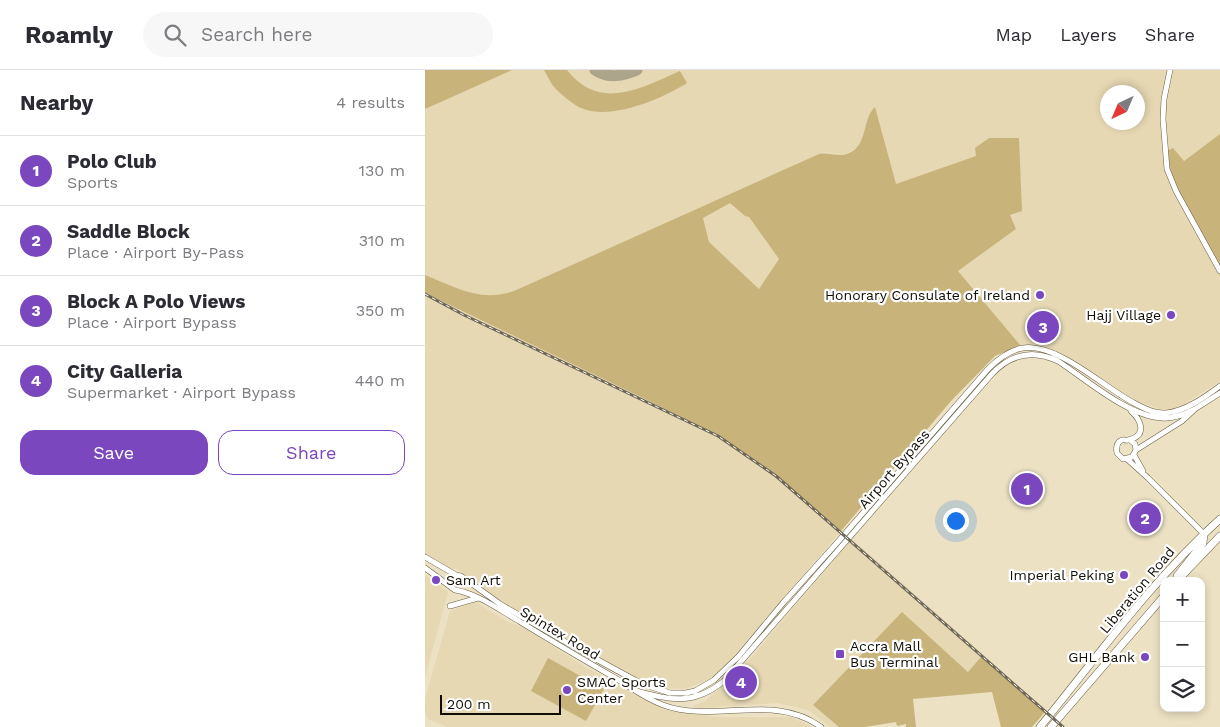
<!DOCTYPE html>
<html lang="en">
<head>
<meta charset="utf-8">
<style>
	:root { --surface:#fff; --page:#f7f7f7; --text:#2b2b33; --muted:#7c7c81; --line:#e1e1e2; --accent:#7a47be }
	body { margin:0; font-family:"Work Sans",sans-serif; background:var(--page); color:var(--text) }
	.controls { position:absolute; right:15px; bottom:15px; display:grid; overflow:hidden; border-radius:10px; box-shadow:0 2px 8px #0003 }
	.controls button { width:45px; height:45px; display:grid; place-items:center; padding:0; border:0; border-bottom:1px solid var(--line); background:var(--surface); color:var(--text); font:25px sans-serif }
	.compass { position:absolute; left:675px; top:15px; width:45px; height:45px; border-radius:50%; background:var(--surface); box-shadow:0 2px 8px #0003; rotate:224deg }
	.scale { position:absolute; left:15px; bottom:12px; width:121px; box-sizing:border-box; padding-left:5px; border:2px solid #110d04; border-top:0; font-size:14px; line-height:18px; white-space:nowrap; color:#110d04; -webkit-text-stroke:4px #fff; paint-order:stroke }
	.you { position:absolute; left:530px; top:450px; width:18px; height:18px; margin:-12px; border:4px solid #fff; border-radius:50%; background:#1a73e8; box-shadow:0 0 0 8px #1a73e833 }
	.badge { display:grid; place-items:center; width:32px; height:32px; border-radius:50%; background:var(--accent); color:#fff; font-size:16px; font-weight:700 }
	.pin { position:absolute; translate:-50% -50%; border:2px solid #fff; box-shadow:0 1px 5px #0006 }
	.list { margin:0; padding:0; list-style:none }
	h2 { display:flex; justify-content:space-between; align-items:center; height:65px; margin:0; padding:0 20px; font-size:21px }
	h2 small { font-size:16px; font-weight:400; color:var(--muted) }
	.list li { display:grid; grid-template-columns:32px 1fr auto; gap:15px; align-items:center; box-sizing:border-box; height:70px; padding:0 20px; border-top:1px solid var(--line) }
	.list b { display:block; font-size:19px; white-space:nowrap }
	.list p { margin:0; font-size:16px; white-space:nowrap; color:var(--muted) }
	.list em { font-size:16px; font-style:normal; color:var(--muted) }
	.actions { display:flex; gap:10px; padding:15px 20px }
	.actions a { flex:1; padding:11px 0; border:1px solid var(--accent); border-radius:15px; text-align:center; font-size:18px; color:var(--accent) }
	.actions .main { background:var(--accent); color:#fff }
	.icon { flex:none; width:28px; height:28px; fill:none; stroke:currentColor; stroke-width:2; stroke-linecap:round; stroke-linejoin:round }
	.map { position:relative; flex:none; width:795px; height:657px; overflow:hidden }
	header { display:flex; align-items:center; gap:30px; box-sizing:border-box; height:70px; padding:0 25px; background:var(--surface); border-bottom:1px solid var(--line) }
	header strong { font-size:24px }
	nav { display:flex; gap:28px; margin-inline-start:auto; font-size:18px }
	.search { width:350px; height:45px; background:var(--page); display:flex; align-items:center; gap:12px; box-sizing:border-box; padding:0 18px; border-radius:28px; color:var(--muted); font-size:19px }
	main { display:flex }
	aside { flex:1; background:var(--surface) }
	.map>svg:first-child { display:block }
</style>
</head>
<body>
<header>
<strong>Roamly</strong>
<div class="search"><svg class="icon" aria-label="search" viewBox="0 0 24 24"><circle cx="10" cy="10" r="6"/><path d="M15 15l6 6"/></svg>Search here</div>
<nav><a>Map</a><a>Layers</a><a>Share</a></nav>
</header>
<main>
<aside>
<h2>Nearby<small>4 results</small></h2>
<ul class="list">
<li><span class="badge">1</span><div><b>Polo Club</b><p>Sports</p></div><em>130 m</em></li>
<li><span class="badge">2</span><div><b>Saddle Block</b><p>Place · Airport By-Pass</p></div><em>310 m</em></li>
<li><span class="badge">3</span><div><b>Block A Polo Views</b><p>Place · Airport Bypass</p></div><em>350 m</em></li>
<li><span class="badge">4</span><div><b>City Galleria</b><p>Supermarket · Airport Bypass</p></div><em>440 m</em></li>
</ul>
<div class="actions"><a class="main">Save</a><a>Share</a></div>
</aside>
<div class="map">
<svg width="795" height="657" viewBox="0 0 795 657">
	<rect width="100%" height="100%" fill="#ece1c3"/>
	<path fill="#e6d8b3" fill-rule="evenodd" d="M0 0H795V64L758 91 795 203V311L755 337 737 340 711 331 654 294 619 275H595L533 201 591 159 552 86 471 114 443 46 437 71 434 76 421 84 415 85 402 82 394 84 89 221 67 227 44 223 0 205ZM682 22H712V52H682Z
		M305 132 320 146 324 147 354 189 334 219 284 172 278 148Z
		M0 223 220 329 304 372 369 422 416 461 301 595 282 611 259 619 234 618 217 612 89 540 55 517 44 507 30 498 27 500 0 484Z
		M427 469 621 640 620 642 557 587 543 602 477 543 388 635 414 657H405L383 640 353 633 276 638 266 637 280 631 312 604Z
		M0 505 23 522 0 608Z
		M50 532 83 552 99 557 160 597 241 640 289 647H366L387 657H22L3 649 0 643V629L25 541Z"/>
	<path fill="#c8b37b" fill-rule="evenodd" d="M0 0H87L0 39Z
		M119 0H142C175 42 216 18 255 1L262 13C237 29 185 51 156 38 150 36 133 22 129 17 125 12 122 5 119 0Z
		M450 37 471 114 551 86 550 78 564 68H594L597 141 585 145 591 159 533 201 595 275 570 286 526 331 416 461 369 422 304 372 220 329 0 223V205C31 217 55 233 89 221L394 84C404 82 413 87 422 84 444 76 436 50 450 37ZM305 133 320 146 324 147 354 189 334 219 284 172 278 148Z
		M795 64V203C776 166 747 123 742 81L748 78 759 91Z
		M477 542 543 602 556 587 620 642 607 657H576L567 622 488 629 491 657H481V654L472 656 471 652 440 657H414L388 635Z
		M123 588 179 619 161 651 106 621Z"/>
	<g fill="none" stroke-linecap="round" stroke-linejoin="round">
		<path stroke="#ada48c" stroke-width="11" d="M170 0C184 9 198 6 212 0"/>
		<g stroke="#675d43" stroke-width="6">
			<path id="secondary" d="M745 0 739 29 738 49 742 99 751 121 795 201
				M705 370 710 374 711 380 707 387 698 389 692 383C691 378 691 374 695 371 700 368 698 371 703 370 722 366 717 351 706 341
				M711 380 757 351 770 339 795 323
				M709 385 718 401
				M702 389 723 408 779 464
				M0 487 31 505 36 506 75 534 160 583 217 614 245 623H261L270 621 289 610 313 587 358 533 411 474 563 299C572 290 584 280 598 278 633 273 678 317 709 333 719 338 729 344 741 343 761 341 780 327 795 316
				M0 498 30 520C53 524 73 539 94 551 126 571 159 590 192 609 207 618 221 629 238 635 289 654 349 622 396 657
				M25 536 53 528
				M211 621C246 630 268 636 299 611L566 305C585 284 607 279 633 291 662 310 703 346 737 348 749 349 760 344 770 339"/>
		</g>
		<g stroke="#675d43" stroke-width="8">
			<path id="highway" d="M752 506 778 473 779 464
				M752 511 795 466
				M615 657C673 586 727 510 795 449
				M626 657 739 526"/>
		</g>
		<use href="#secondary" stroke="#fff" stroke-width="5"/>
		<use href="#highway" stroke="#fff" stroke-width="7"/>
		<g stroke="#6e6755" stroke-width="3">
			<path id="rail" d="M0 224 39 245 293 366 351 406 638 657"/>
		</g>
		<use href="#rail" stroke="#fff" stroke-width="1" stroke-dasharray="4" stroke-linecap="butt"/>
	</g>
	<g fill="#7a47be" stroke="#fff" stroke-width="2">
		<circle cx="615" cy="225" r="5"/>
		<circle cx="746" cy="245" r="5"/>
		<circle cx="699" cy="505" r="5"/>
		<circle cx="11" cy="510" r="5"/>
		<rect x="410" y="579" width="10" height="10" rx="2.5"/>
		<circle cx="720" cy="587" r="5"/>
		<circle cx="142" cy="620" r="5"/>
	</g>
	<g text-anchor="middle" stroke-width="4.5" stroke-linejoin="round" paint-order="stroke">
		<g font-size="14" fill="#110d04" stroke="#fff" text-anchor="end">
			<text x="605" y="230">Honorary Consulate of Ireland</text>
			<text x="736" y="250">Hajj Village</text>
			<text x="689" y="510">Imperial Peking</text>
			<text x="21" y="515" text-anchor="start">Sam Art</text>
			<text x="425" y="581" text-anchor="start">Accra Mall<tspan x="425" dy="16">Bus Terminal</tspan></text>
			<text x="710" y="592">GHL Bank</text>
			<text x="152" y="617" text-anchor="start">SMAC Sports<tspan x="152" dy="16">Center</tspan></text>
		</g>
		<g font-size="14" fill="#110d04" stroke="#fff">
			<text transform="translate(469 399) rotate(-49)" y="5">Airport Bypass</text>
			<text transform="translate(712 520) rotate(-50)" y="5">Liberation Road</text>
			<text transform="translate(135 563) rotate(31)" y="5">Spintex Road</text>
		</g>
	</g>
</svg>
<div class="controls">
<button>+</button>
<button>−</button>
<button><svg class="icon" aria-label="layers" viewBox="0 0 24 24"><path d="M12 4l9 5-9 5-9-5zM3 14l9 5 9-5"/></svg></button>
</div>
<svg class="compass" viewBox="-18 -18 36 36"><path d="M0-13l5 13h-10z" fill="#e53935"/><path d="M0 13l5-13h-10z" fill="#7c7c81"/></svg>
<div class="scale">200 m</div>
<div class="you"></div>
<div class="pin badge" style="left:602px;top:419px">1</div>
<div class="pin badge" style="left:720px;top:448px">2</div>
<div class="pin badge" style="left:618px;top:257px">3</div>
<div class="pin badge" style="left:316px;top:612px">4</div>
</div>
</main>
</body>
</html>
